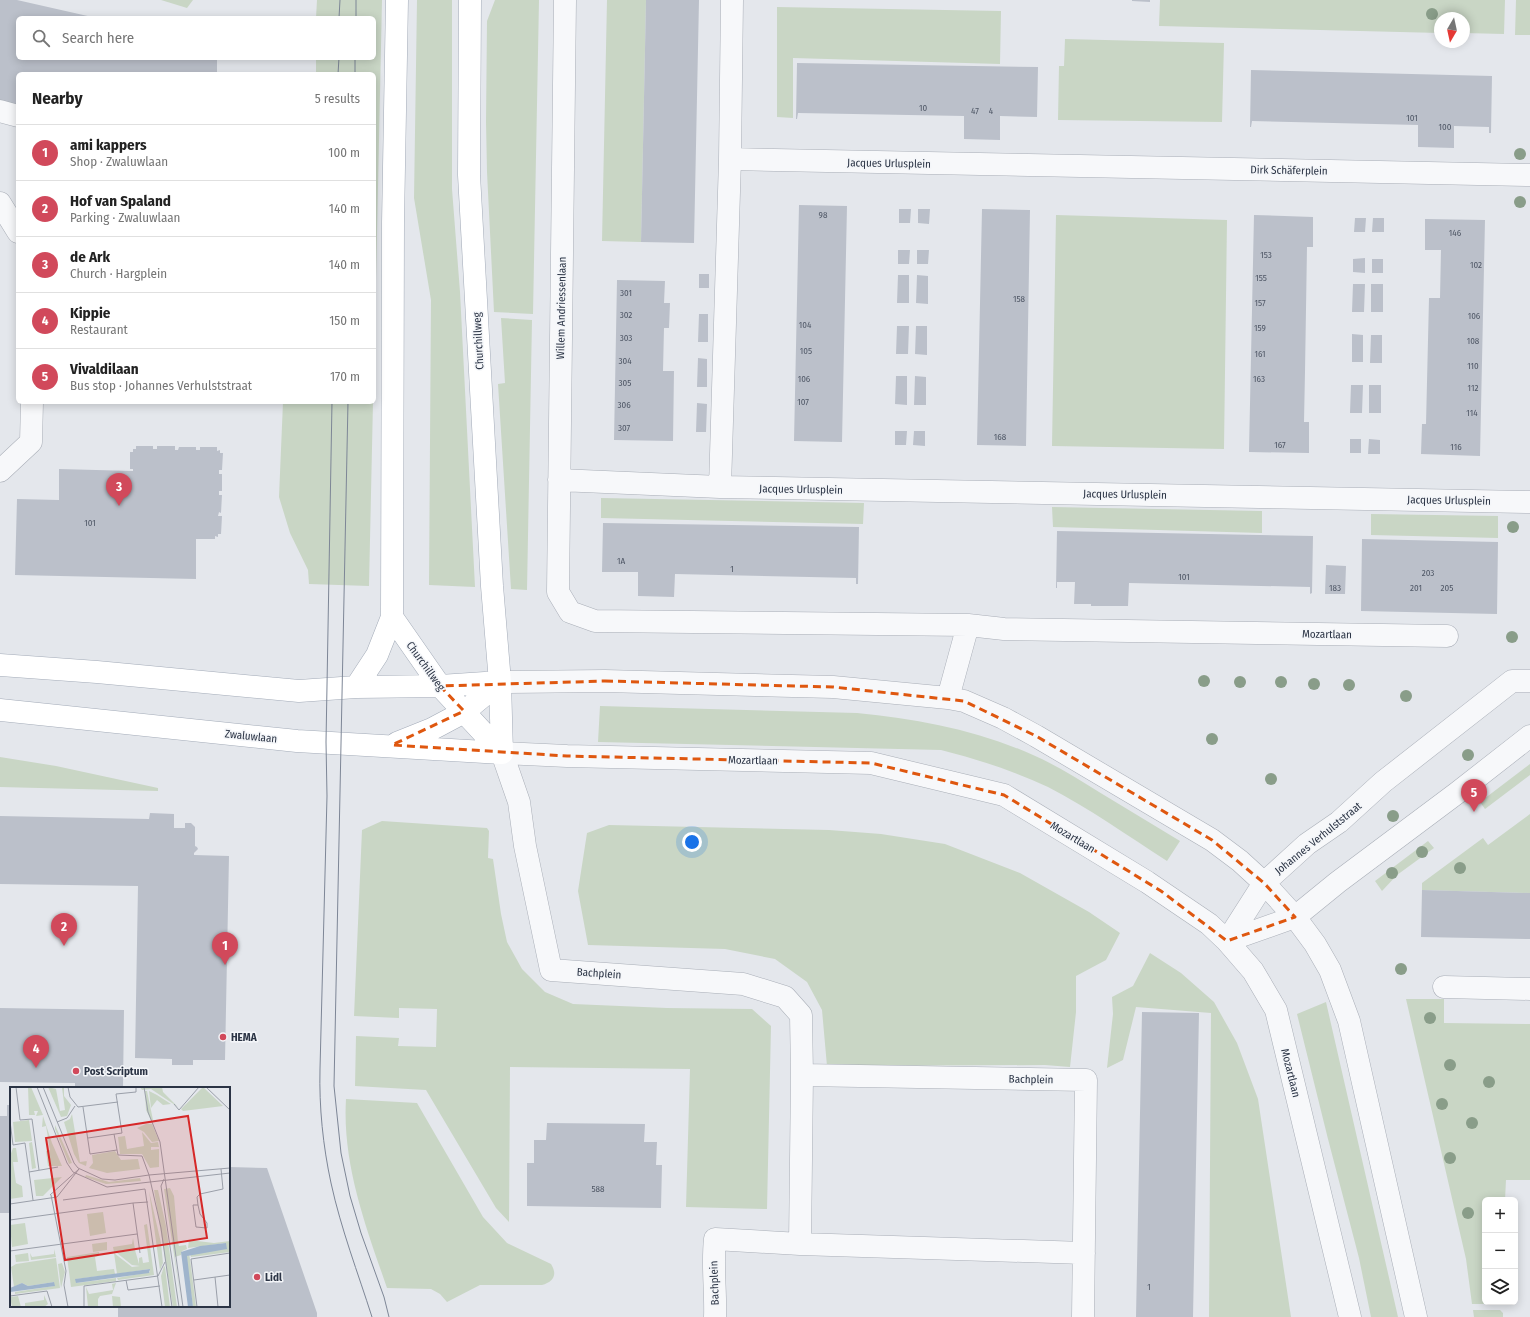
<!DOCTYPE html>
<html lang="en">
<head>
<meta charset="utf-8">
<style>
	:root { --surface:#fff; --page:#f2f2f2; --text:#222; --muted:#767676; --line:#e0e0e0; --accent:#d1495b }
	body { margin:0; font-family:"Fira Sans Condensed",sans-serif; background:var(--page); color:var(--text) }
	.controls { position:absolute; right:12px; bottom:12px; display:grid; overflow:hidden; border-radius:6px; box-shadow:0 2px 10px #0003 }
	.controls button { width:36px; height:36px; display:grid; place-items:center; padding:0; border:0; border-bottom:1px solid var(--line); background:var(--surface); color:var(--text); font:20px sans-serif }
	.compass { position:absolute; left:1434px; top:12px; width:36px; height:36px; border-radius:50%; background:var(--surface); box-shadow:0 2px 10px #0003; rotate:189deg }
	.you { position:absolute; left:692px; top:842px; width:14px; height:14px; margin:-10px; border:3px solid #fff; border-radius:50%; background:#1a73e8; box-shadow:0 0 0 6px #1a73e833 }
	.badge { display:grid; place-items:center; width:26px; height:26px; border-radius:50%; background:var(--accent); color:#fff; font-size:13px; font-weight:700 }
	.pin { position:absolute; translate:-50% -33px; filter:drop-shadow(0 1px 2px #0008) }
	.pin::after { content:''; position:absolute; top:21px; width:14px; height:12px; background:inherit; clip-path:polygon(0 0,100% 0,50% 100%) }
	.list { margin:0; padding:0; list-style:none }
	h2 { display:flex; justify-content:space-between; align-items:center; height:52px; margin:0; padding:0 16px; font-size:17px }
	h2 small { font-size:13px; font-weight:400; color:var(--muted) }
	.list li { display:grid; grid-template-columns:26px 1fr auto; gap:12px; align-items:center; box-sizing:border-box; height:56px; padding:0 16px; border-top:1px solid var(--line) }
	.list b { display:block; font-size:15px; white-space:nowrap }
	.list p { margin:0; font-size:13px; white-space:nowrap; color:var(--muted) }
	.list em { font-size:13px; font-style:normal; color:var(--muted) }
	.icon { flex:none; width:22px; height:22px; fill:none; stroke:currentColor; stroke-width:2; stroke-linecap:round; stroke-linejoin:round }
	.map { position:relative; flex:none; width:1530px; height:1317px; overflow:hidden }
	.search { position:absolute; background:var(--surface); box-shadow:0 2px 10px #0003; left:16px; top:16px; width:360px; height:44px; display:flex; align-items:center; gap:10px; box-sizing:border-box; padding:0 14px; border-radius:6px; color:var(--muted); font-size:15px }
	.panel { position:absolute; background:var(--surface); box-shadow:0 2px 10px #0003; left:16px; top:72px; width:360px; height:332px; border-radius:6px }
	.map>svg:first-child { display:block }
</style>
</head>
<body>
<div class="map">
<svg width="1530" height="1317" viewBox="0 0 1530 1317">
	<rect width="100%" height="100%" fill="#e4e7ec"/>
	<path fill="#c9d6c5" d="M161 0H193L187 8Z
		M317 0H382L374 374V74H316V58H374V18H316Z
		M417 0H452V189L460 292 475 587 429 585 431 300 414 198Z
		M495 0H539L533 314 494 312 487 172 486 122 487 21Z
		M607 0H646L641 242 602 241Z
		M1160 0H1505L1504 34 1464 33V18H1440V33L1159 26Z
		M1516 0H1530V35H1515Z
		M777 7 1001 11 1000 64 793 58V118L777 117Z
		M1065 39 1224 43 1222 122 1058 120 1059 66H1064Z
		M1056 215 1227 220 1224 449 1052 446Z
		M501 318 532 320 527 590 511 589 498 384 505 383Z
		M283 402H373L369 586 309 584 308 570 290 533 279 497Z
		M601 498 864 503 863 524 601 518Z
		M1052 507 1262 511V533L1053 527Z
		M1371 514 1498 516V538L1371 535Z
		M600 706 857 713C918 719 977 730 1033 755 1056 765 1078 779 1099 792 1126 808 1153 825 1180 841L1167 861C1128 836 1089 808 1048 787 1014 771 977 759 941 750L598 742Z
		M0 757 56 766 158 788V791L0 787Z
		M1530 764V775L1485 809 1480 802Z
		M1530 814V893L1422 890V883L1483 838 1488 845Z
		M382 821 487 828 489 831 488 858 493 859 501 914 507 942 522 969 545 992 573 1004 667 1008 752 1009 771 1026 767 1209 686 1207 690 1069 510 1067 509 1222 496 1208 426 1090 355 1086 356 1036 399 1038 398 1046 436 1047 437 1009 399 1008V1018L354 1016 362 830Z
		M609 825 829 830 881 834 945 844 1020 873 1089 912 1120 933 1106 960 1076 976V1012L1070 1067 1045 1065 827 1066 822 1010 807 982 775 959 725 949 588 945 578 891 587 833Z
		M1428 841 1434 848 1397 875 1382 891 1375 881Z
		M1150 953 1181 973 1214 1002 1237 1043 1258 1099 1291 1317H1209L1211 1013 1136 1007 1123 1060 1107 1068 1113 1014 1112 997 1133 986Z
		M1406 999H1444V1023L1530 1024V1180H1506L1505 1200H1485V1302H1503L1500 1304H1472L1466 1259Z
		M1326 1002 1398 1317H1371L1359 1258 1328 1139 1297 1014Z
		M346 1099 417 1103 483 1217 507 1243 551 1264C558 1275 553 1282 542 1285H480L447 1302 440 1294 431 1289 387 1288C366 1227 342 1164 346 1099Z
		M1473 1310H1500L1503 1313V1317H1474Z"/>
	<path fill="#bbc0ca" d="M0 0H17L92 17 18 18V58H217V74H18V114H0Z
		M646 0H699L694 243 641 242Z
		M1132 0H1150V2L1132 1Z
		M797 63 1038 67 1037 117 1000 116V140L964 139V116L798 113 797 119H796Z
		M1251 70 1492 76 1491 133H1489V127L1454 126V148L1418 147V125L1252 121 1251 127H1250Z
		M799 205 847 206 842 442 794 441Z
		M899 209H911L910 223H899Z
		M918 209H930L929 224 918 223Z
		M982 209 1030 210 1026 446 977 445Z
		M1254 215 1313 217V247H1307L1305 372 1304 422H1309V453L1249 452Z
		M1355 218H1366L1365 232H1354Z
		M1373 218H1384V232H1372Z
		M1425 219 1485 220 1480 456 1421 454 1422 424H1426L1429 298H1440L1441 250H1425Z
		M898 250H910L909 264H898Z
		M917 250H929L928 264H917Z
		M1365 258V273L1353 272V259Z
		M1372 259H1383V273H1372Z
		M699 274H709V288H699Z
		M898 275H909V303H897Z
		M917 275 928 276V304L916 303Z
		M617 280 665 281 664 303H670L669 328H664L663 371H674L673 441 614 440Z
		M1353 284H1365L1364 312H1352Z
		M1371 284H1383V312H1371Z
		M699 314H708V342H698Z
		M897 326H909L908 354H896Z
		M916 326H927V355L915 354Z
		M1352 334 1363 335V362H1352Z
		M1371 335H1382V363H1370Z
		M698 358 707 359V387H697Z
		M896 376H907V405L895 404Z
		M915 376 926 377V405H914Z
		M1351 385H1363L1362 413H1350Z
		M1369 385H1381V413H1369Z
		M697 403 707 404 706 432H696Z
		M895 431H907L906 445H895Z
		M914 431H925V446L913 445Z
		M1350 439H1361V453H1350Z
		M1369 439 1380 440V454H1368Z
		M136 446H153V449H157V446H175V450H178L179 447H196V450H200V447H217V451L220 450V453H223L222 470H219V474H222V491H219V495H222L221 513 219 512 218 516H222L221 534H218V537L215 536V539H196V579L15 575 17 499 59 500V469L133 471V469H130V452H133V449H136Z
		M603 523 859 527 858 584H856V578L675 574 674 597 638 596V572H602Z
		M1057 531 1313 536 1312 593 1310 594V587L1129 583 1128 606H1091V604H1074L1075 582H1057V588H1056Z
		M1362 539 1498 542 1497 614 1361 611Z
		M1326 565 1346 566 1345 594H1325Z
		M150 813 174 814V828H185V823H191L195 827V846L197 847 198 849 194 853V855L229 856 225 1060H193V1065H172V1059L135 1058 138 886 0 884V816L149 819Z
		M1422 890 1530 893V939L1421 937Z
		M0 1008 124 1010 123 1088H75V1083L0 1082Z
		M1142 1012 1199 1013 1193 1317H1136Z
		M7 1105H11V1213H0V1116H7Z
		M547 1123 645 1124 644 1142H657L656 1165H662L661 1208 527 1206V1163H534V1140H546Z
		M229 1167 267 1168 317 1313V1317H118V1306H229Z"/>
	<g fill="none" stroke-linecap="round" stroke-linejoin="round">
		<g stroke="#a9aeb7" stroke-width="23">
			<path id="minor" d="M565 0 558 592 570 612 595 621 968 625 1004 629 1447 636
				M0 111 18 116
				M730 159 1530 175
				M0 203 18 232
				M0 471 31 442 32 402
				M559 480 720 487 730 159 732 0
				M720 487 1530 502
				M500 682 605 681 833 687 948 698 964 701 1003 718 1036 736 1212 840 1240 861 1264 883 1295 917 1315 944 1330 970 1349 1021 1416 1317
				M948 698 968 625
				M1227 941 1264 883 1307 844 1339 822 1383 782 1512 681H1530
				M1227 941 1295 917 1338 882 1457 793 1530 736
				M1444 987 1530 989
				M802 1075 1086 1080 1083 1317
				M800 1244 802 1075 801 1015 785 997 743 984 551 970 525 846 519 802 502 753 567 756 871 763 1004 795 1147 882 1209 924 1227 941 1253 971 1276 1010 1350 1317
				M715 1317C716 1291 712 1265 715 1239L800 1244 1084 1253"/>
		</g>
		<g stroke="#a3abb8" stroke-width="23">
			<path id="major" d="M470 0 469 175 492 586 500 682 502 753
				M392 617 440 686 502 753
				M0 665 97 672 299 691 356 687 440 686 500 682
				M356 687 377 655 392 617 393 222 397 0
				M0 710 297 741 502 753
				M397 743 432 729 464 712 500 682"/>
		</g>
		<use href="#minor" stroke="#f7f8fa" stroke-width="22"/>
		<use href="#major" stroke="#fff" stroke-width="22"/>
		<path stroke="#7d8696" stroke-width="1" d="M339 18 340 0
			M356 18V0
			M338 74 339 58
			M355 74V58
			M332 402 326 742 327 796 320 1069C319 1107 323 1146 331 1183 341 1229 358 1273 372 1317
			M348 402 334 1086 341 1153 350 1196 361 1233 384 1297 389 1317"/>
	</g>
	<g fill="#899d89">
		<circle cx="1432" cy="14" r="6"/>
		<circle cx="1520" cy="154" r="6"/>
		<circle cx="1520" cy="202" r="6"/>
		<circle cx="1513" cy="527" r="6"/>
		<circle cx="1512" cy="637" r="6"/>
		<circle cx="1204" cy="681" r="6"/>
		<circle cx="1240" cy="682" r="6"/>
		<circle cx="1281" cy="682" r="6"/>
		<circle cx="1314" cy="684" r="6"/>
		<circle cx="1349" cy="685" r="6"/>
		<circle cx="1406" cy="696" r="6"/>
		<circle cx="1212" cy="739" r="6"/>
		<circle cx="1468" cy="755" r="6"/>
		<circle cx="1271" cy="779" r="6"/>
		<circle cx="1393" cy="816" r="6"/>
		<circle cx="1422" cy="852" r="6"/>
		<circle cx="1460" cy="868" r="6"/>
		<circle cx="1392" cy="873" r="6"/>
		<circle cx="1401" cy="969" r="6"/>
		<circle cx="1430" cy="1018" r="6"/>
		<circle cx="1450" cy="1065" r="6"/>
		<circle cx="1489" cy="1082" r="6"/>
		<circle cx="1442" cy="1104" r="6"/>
		<circle cx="1472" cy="1123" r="6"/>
		<circle cx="1450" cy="1158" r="6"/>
		<circle cx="1468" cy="1213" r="6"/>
	</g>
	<path fill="none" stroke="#df570f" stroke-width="3" stroke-dasharray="8 5" stroke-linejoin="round" d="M605 681 833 687 964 701 1036 736 1212 840 1264 883 1295 917 1227 941 1161 891 1004 795 871 763 567 756 392 745 464 711 440 686Z"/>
	<g fill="#d1495b" stroke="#f4f6f9" stroke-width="1.5">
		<circle cx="223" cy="1037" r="4"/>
		<circle cx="76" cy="1071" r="4"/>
		<circle cx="257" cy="1277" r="4"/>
	</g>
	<g text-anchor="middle" stroke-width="3" stroke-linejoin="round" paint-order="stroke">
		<g font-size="9" fill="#4f5766">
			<text x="923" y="111">10</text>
			<text x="975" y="114">47</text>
			<text x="991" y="114">4</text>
			<text x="1412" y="121">101</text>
			<text x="1445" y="130">100</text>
			<text x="823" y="218">98</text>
			<text x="1455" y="236">146</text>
			<text x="1266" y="258">153</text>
			<text x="1476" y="268">102</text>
			<text x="1261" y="281">155</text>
			<text x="626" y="296">301</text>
			<text x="1019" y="302">158</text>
			<text x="1260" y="306">157</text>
			<text x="626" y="318">302</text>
			<text x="1474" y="319">106</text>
			<text x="805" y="328">104</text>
			<text x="1260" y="331">159</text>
			<text x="626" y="341">303</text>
			<text x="1473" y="344">108</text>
			<text x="806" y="354">105</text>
			<text x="1260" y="357">161</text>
			<text x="625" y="364">304</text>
			<text x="1473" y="369">110</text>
			<text x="804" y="382">106</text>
			<text x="1259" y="382">163</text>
			<text x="625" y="386">305</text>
			<text x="1473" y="391">112</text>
			<text x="803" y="405">107</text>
			<text x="624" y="408">306</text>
			<text x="1472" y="416">114</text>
			<text x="624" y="431">307</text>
			<text x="1000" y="440">168</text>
			<text x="1280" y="448">167</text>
			<text x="1456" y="450">116</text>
			<text x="90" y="526">101</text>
			<text x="621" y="564">1A</text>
			<text x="732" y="572">1</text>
			<text x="1428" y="576">203</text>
			<text x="1184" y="580">101</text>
			<text x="1335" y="591">183</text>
			<text x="1416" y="591">201</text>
			<text x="1447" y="591">205</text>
			<text x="598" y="1192">588</text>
			<text x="1149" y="1290">1</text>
		</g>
		<g font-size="11" fill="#2b3445" stroke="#f4f6f9">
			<text transform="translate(889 163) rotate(1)" y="4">Jacques Urlusplein</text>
			<text transform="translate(1289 170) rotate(1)" y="4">Dirk Schäferplein</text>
			<text transform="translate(561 308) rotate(-89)" y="4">Willem Andriessenlaan</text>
			<text transform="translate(478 341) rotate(-93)" y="4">Churchillweg</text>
			<text transform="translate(801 489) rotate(1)" y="4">Jacques Urlusplein</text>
			<text transform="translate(1125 494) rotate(1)" y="4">Jacques Urlusplein</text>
			<text transform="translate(1449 500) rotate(1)" y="4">Jacques Urlusplein</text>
			<text transform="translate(1327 634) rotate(1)" y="4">Mozartlaan</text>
			<text transform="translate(426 666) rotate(54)" y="4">Churchillweg</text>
			<text transform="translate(251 736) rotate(6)" y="4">Zwaluwlaan</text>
			<text transform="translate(753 760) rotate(1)" y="4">Mozartlaan</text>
			<text transform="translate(1073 837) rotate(31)" y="4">Mozartlaan</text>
			<text transform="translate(1318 838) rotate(-39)" y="4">Johannes Verhulststraat</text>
			<text transform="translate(599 973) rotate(4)" y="4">Bachplein</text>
			<text transform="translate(1291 1073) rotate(76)" y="4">Mozartlaan</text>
			<text transform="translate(1031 1079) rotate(1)" y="4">Bachplein</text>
			<text transform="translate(714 1283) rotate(-92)" y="4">Bachplein</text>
		</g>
		<g font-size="11" font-weight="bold" fill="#2b3445" stroke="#f4f6f9" text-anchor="start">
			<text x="231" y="1041">HEMA</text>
			<text x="84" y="1075">Post Scriptum</text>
			<text x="265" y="1281">Lidl</text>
		</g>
	</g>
	<g transform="translate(10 1087)">
		<rect width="220" height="220" fill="#e4e7ec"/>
		<path d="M18 0H21L33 28 26 29 28 24H24L25 28H19ZM38 0 46 2 50 24 55 23 52 1H54V9L61 18 57 29 51 30ZM130 0H152L153 5 168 20 141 2 132 3ZM193 0 213 19 173 24 171 22ZM135 4H137L143 33H141L136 23ZM139 4 147 8 161 17 153 18 147 13 141 21ZM62 27 70 75 77 74 78 68 76 79 69 76 64 67 54 35 60 32ZM33 29 42 56 52 79H38L36 64 40 63 36 39 32 40ZM19 33 22 54 5 55 3 35ZM136 37H142L149 54 142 55 134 45 127 41ZM45 38 62 76 59 77 45 42ZM132 45 141 56 148 55 149 60H141V63L149 62V80L140 81 132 67H110L108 50 115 49 117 62 134 59ZM22 55 26 81 22 82 19 56ZM3 61H6L8 75H3L6 96 12 99 13 110 0 112V69ZM105 64 111 73 128 72 130 82 97 86 79 81 83 76 82 68ZM76 88 99 95 130 91 131 94 96 97 75 90ZM52 90 33 109H26L24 93ZM160 101 164 109 168 156 169 159 176 158 177 162 172 164 171 168 165 170 172 220 154 102ZM144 103H148L156 139 167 220H163ZM139 104 151 156 153 176 150 183ZM93 125 96 146 80 149 77 127ZM15 136 18 157 2 160 0 138ZM137 137 144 188 108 193 107 191 140 185 139 182 107 187 104 166 122 180 130 179 122 178 107 166 125 163 129 177V171L132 170 133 176 139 175 134 138ZM123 151 125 162 104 165 103 160 122 157ZM179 153 204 156 220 154V165L181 170 180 167 216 156 178 161ZM97 155V163L83 165 82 157ZM44 162 46 170 21 173 20 166 22 170 44 167ZM89 165V169L85 170 87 184 104 182 105 187 66 192V196L106 191V194L61 200 57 170ZM18 166 19 174 6 175 5 168ZM179 167 180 172 186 220H183L176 170ZM46 171 50 201 5 207V205L44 199V195L18 199 12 196 4 200 1 180 6 177ZM52 176 55 185 51 201 48 177ZM154 179 155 180 160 220H155L151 189ZM106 196 102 207 90 209 88 212V220H78L76 200 79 207 103 203 102 197ZM34 208 38 217 34 220 15 219V216L34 213ZM8 209 11 220H2L0 210ZM102 209 110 210 111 220H103Z" fill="#c9d6c5"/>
		<path d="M216 156 217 162 177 169 183 220H178L171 165 190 159ZM140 182 139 186 66 196 65 192ZM44 195 45 199 0 205V201L12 196 18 199Z" fill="#9fb4cc"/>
		<path fill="none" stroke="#9a9fa9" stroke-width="1" d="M6 0 10 33 22 32 29 83M27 0 57 76 63 85 97 100 140 95M33 0 64 76 68 81 92 92 105 93 139 88 132 69 108 68 104 47M58 0 60 10 68 20 108 15M134 0 138 25 150 55 173 220M196 0 220 23M164 17 169 23 189 0M73 20 80 67 107 63M0 34 3 58 15 56 23 113M47 35 57 31 65 19M78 51 112 46 106 7 126 5V0M19 85 48 80M139 88 151 141 162 220M139 88 220 81M154 92 151 99 169 220M140 95 220 86M40 108 69 82M41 108 56 184 54 198 58 220M53 113 135 102 152 220M0 117 47 110 69 82M188 118H183L186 140 197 141V136L190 127 188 118 187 110 190 107 213 102 211 82M0 133 123 116M0 164 127 147M130 166 123 116 138 115M205 190 208 220M116 193 118 203 150 199M184 193 220 188M0 209 37 204 42 220M74 220V199L148 189 155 175M187 220 181 172 220 166"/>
		<path fill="#d62828" fill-opacity="0.15" stroke="#d62828" stroke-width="2" d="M178 29 197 151 55 173 36 51Z"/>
		<rect width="220" height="220" fill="none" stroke="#2b3445" stroke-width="2"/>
	</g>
</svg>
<div class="controls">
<button>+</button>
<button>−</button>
<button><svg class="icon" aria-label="layers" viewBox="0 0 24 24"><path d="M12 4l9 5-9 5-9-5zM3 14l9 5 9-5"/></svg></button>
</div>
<svg class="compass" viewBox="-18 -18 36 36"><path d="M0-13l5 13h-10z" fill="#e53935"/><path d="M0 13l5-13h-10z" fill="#767676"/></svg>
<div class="you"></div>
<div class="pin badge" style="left:225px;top:965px">1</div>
<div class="pin badge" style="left:64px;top:946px">2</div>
<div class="pin badge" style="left:119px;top:506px">3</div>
<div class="pin badge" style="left:36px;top:1068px">4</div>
<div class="pin badge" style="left:1474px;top:812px">5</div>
<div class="search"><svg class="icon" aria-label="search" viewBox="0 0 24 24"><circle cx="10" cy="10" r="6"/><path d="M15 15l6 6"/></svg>Search here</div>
<section class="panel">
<h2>Nearby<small>5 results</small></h2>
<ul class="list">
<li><span class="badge">1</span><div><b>ami kappers</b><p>Shop · Zwaluwlaan</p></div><em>100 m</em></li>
<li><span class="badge">2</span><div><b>Hof van Spaland</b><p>Parking · Zwaluwlaan</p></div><em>140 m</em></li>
<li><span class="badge">3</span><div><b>de Ark</b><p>Church · Hargplein</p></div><em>140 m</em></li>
<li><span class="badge">4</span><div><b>Kippie</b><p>Restaurant</p></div><em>150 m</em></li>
<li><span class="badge">5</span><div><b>Vivaldilaan</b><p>Bus stop · Johannes Verhulststraat</p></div><em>170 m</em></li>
</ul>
</section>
</div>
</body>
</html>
